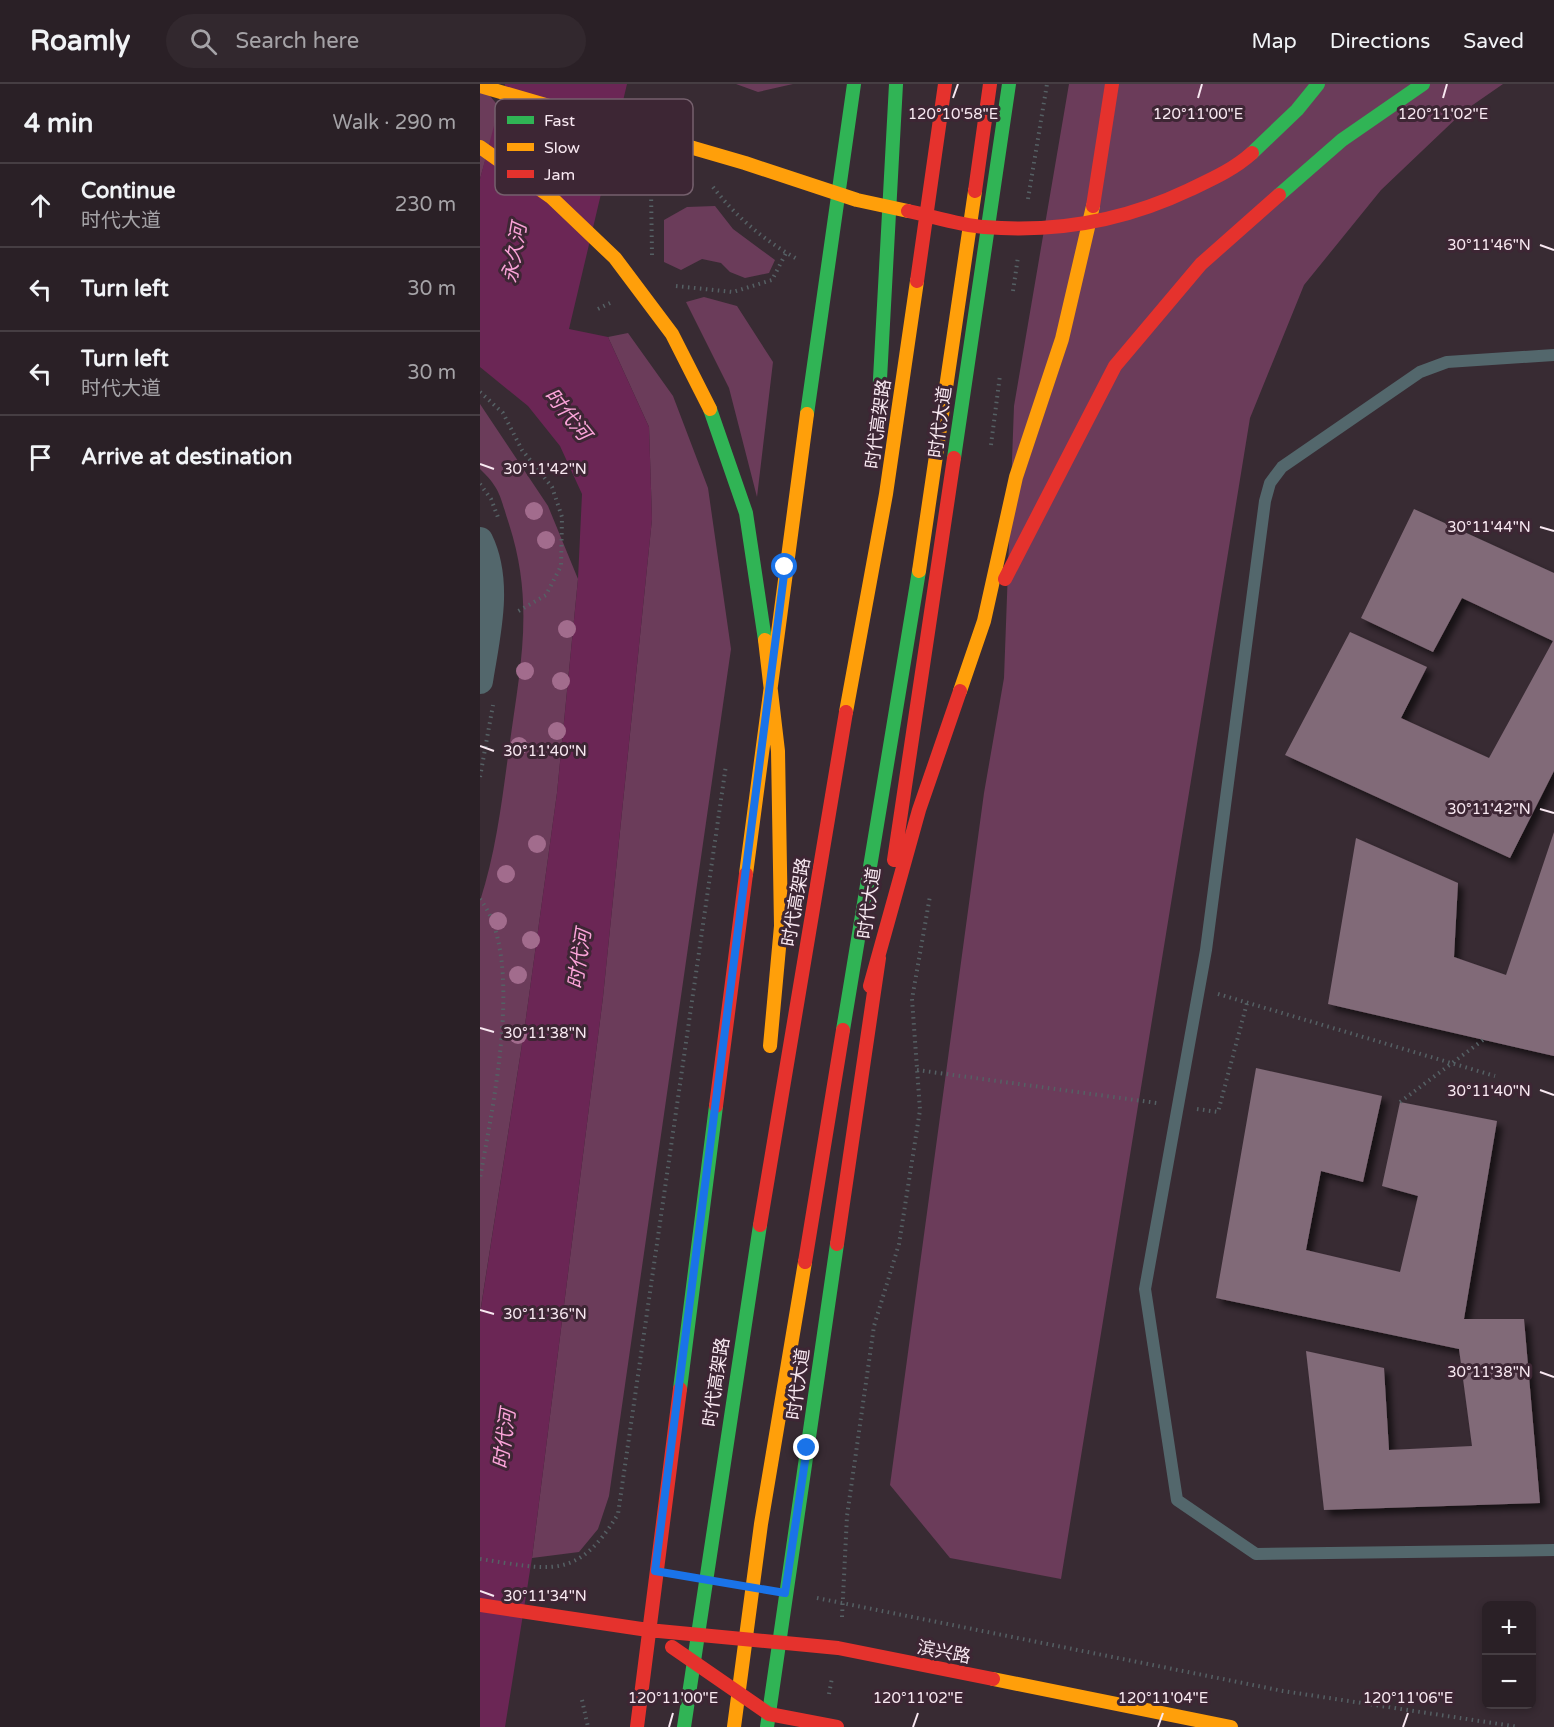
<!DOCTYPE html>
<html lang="en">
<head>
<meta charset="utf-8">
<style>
	:root { --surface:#2a2026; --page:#32282e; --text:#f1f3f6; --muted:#a5a3a7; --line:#463e43 }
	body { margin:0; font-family:"Varela Round","Noto Sans SC",sans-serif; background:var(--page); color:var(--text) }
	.controls { position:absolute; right:18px; bottom:18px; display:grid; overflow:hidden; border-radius:9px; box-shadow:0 3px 9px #0003 }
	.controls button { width:54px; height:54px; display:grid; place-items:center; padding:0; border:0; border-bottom:2px solid var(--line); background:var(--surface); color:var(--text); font:30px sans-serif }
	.stop { position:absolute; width:18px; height:18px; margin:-14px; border:4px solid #1a73e8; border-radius:50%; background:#fff }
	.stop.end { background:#1a73e8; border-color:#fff; box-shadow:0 2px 6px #0008 }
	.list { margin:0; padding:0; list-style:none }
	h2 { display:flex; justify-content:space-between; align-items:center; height:78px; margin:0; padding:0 24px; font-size:26px }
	h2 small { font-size:20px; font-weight:400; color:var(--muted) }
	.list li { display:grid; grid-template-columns:39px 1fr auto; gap:18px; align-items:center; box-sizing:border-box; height:84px; padding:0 24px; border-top:2px solid var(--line) }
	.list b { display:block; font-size:22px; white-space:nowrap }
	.list p { margin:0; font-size:20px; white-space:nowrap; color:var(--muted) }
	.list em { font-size:20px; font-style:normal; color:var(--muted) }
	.icon { flex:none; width:33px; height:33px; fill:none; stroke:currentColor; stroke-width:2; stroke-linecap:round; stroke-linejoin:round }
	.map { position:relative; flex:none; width:1074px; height:1643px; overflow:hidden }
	header { display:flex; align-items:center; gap:36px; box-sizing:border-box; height:84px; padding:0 30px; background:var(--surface); border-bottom:2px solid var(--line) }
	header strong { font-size:28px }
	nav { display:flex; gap:33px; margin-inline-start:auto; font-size:21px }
	.search { width:420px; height:54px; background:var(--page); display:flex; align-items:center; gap:15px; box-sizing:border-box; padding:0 21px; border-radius:33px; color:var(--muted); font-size:22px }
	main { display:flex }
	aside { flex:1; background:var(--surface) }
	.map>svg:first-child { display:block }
</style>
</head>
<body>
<header>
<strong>Roamly</strong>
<div class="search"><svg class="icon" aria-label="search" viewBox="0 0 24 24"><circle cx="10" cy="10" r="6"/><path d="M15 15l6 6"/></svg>Search here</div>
<nav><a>Map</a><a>Directions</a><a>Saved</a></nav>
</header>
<main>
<aside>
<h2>4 min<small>Walk · 290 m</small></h2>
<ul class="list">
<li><svg class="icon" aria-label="ahead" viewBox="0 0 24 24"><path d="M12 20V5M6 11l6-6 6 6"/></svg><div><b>Continue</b><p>时代大道</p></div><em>230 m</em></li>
<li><svg class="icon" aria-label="left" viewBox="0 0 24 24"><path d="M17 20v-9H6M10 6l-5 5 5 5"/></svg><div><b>Turn left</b></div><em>30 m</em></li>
<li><svg class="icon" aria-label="left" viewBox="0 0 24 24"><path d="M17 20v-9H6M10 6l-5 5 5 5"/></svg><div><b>Turn left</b><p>时代大道</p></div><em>30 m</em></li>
<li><svg class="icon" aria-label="arrive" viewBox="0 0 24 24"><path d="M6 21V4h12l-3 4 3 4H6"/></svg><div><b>Arrive at destination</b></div></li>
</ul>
</aside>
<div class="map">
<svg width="1074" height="1643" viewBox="0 0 1074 1643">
	<defs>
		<filter id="shadow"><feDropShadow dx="5.5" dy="5.5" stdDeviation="3" flood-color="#0009"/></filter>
	</defs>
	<rect width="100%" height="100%" fill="#382b33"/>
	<path fill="#6b3c5a" d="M0 0 20 24 0 95Z
		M256 0H313L278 8Z
		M589 0H1023L984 27 901 106 824 201 770 334 581 1495 470 1474 410 1401 504 709 524 594 534 322Z
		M235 122 253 145 295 176 289 189 265 194 250 188 241 179 222 175 201 186 184 178V136L207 123Z
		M224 213 257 222 293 278 277 413 249 304 206 218Z
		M148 249 193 312 228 404 251 565 129 1412 118 1445 99 1468 52 1474 123 913 172 435 169 343 128 253Z
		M0 320 68 422 98 495 77 709 45 941 0 1229V817C16 768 22 716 29 665 40 583 55 521 29 440 20 413 21 405 0 385Z"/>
	<path fill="#6b2655" d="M25 0H147L89 245 128 253 169 343 172 435 123 913 52 1474 25 1643H0V1230L45 941 77 709 98 495 102 410 80 362 48 322 0 283V95Z"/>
	<path fill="#816a78" filter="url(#shadow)" d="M934 425 1074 489V687L1030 774 805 671 870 548 947 583 921 634 1009 674 1073 557 982 514 953 568 881 534Z
		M1074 748V972L848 920 876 754 978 799 974 873 1026 891Z
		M776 984 902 1012 883 1098 841 1087 826 1166 920 1188 938 1112 902 1102 920 1018 1017 1037 984 1235H1044L1060 1419 844 1426 826 1267 904 1284 909 1366 992 1362 979 1265 736 1214Z"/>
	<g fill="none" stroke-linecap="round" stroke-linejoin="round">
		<path stroke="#556064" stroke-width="4" stroke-dasharray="1.5 4.5" stroke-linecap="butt" d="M233 103C256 133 284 156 317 175
			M548 115 567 0
			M172 171 171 104 216 99
			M196 202 253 208 292 196 306 169
			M533 207 538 173
			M118 225 130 219
			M0 308 23 329 42 366 72 403 82 433 81 482 66 511 37 528
			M511 361 520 291
			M0 400 11 415 19 436
			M0 693 13 621
			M0 815C46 873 12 1025 0 1094
			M738 910 1015 992
			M437 986 677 1019
			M920 1018 1003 956
			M717 1025 738 1028 767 919
			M0 1475C69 1485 97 1498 138 1430L246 681
			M337 1514 803 1607 1039 1643
			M362 1533 367 1432 394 1242 419 1160 440 1026 432 915 450 812
			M349 1610 352 1594
			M102 1616 108 1643"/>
		<path stroke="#53676c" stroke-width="12" d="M1074 271 967 278 940 288 802 383 790 399 785 417 726 866 665 1205 697 1416 776 1470 1074 1466"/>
		<path stroke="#53676c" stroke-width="26" d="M0 456C21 499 7 552 0 597"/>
		<path stroke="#30b455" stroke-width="14" d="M772 69 817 26 838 0
			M799 111 862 56 943 0
			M230 325 266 429 285 556
			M327 330 374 0
			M398 332 416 0
			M474 374 529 0
			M363 946 439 487
			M200 1305 236 1022
			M204 1643 280 1141
			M287 1643 357 1160"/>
		<path stroke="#ff9f0a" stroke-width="14" d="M0 2 265 79 377 116 428 127
			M0 63 71 113 135 174 192 250 230 325
			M439 487 495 107
			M285 556 298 667 301 842 290 962
			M480 607 504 537 536 393 582 255 613 122
			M366 628 406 410 437 197
			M266 790 327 330
			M513 1595 751 1643
			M254 1643 281 1440 325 1178"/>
		<path stroke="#e5322d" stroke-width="14" d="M495 107 510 0
			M613 122 632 0
			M428 127C452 132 479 141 504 143 576 149 644 137 709 106 732 95 753 86 772 69
			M437 197 465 0
			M525 495 635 282 721 180 799 111
			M414 776 474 374
			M390 902 439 726 480 607
			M236 1022 266 790
			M280 1141 366 628
			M357 1160 399 874
			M325 1178 363 946
			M0 1521 168 1546
			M168 1546 358 1564 513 1595
			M192 1563 289 1630 357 1643
			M157 1643 200 1305"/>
	</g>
	<g fill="#a26c8d">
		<circle cx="54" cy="427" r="9"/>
		<circle cx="66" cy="456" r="9"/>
		<circle cx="87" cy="545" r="9"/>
		<circle cx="45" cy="587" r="9"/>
		<circle cx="81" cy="597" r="9"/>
		<circle cx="77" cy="647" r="9"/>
		<circle cx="39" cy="662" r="9"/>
		<circle cx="57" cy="760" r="9"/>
		<circle cx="26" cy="790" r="9"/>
		<circle cx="18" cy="837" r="9"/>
		<circle cx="51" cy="856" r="9"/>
		<circle cx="38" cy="891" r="9"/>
		<circle cx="38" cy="951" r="9"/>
	</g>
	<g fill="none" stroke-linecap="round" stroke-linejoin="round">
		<path stroke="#1a73e8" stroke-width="8" d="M305 483 175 1487 305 1509 327 1364"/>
	</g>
	<path fill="none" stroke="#f8e8f1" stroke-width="2" d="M473 14 478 0M718 14 722 0M963 14 967 0M1060 161 1074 166M0 380 14 385M1060 443 1074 447M0 662 14 667M1060 725 1074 729M0 944 14 948M1060 1006 1074 1011M0 1226 14 1230M1060 1288 1074 1293M0 1507 14 1512M189 1643 193 1629M433 1643 438 1629M678 1643 683 1629M923 1643 928 1629"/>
	<g text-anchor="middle" stroke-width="6" stroke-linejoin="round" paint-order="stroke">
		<g font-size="18" fill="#f8e8f1" stroke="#3d2634">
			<text transform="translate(460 338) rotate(-82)" y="6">时代大道</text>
			<text transform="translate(398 340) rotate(-82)" y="6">时代高架路</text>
			<text transform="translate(316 818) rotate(-80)" y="6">时代高架路</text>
			<text transform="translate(389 819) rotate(-82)" y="6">时代大道</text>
			<text transform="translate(236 1298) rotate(-81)" y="6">时代高架路</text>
			<text transform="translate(318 1300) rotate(-82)" y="6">时代大道</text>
			<text transform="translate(464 1568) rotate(11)" y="6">滨兴路</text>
		</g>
		<g font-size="20" font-style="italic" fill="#faa3d8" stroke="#3d2634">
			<text transform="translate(34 169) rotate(-80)" y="7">永久河</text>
			<text transform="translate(88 330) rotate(51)" y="7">时代河</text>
			<text transform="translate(99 875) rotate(-81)" y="7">时代河</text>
			<text transform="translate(24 1355) rotate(-82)" y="7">时代河</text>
		</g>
	</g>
	<rect x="15" y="15" width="198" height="96" rx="9" fill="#3d2634" stroke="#75606d" stroke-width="1.5"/>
	<rect x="27" y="32" width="27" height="8" fill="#30b455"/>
	<rect x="27" y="59" width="27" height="8" fill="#ff9f0a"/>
	<rect x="27" y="86" width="27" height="8" fill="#e5322d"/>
	<g font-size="16" fill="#f8e8f1">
		<text x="64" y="42">Fast</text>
		<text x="64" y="69">Slow</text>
		<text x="64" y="96">Jam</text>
	</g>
	<g font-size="15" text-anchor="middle" fill="#f8e8f1" stroke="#3d2634" stroke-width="6" stroke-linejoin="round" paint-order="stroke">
		<text x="473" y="35">120°10'58"E</text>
		<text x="718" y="35">120°11'00"E</text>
		<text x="963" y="35">120°11'02"E</text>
		<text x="1009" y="166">30°11'46"N</text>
		<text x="65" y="390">30°11'42"N</text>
		<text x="1009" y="448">30°11'44"N</text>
		<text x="65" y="672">30°11'40"N</text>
		<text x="1009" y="730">30°11'42"N</text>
		<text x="65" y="954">30°11'38"N</text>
		<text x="1009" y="1012">30°11'40"N</text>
		<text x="65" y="1235">30°11'36"N</text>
		<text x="1009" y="1293">30°11'38"N</text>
		<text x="65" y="1517">30°11'34"N</text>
		<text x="193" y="1619">120°11'00"E</text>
		<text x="438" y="1619">120°11'02"E</text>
		<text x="683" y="1619">120°11'04"E</text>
		<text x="928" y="1619">120°11'06"E</text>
	</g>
</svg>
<div class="controls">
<button>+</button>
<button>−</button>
</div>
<div class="stop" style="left:305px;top:483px"></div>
<div class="stop end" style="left:327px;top:1364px"></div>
</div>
</main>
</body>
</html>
